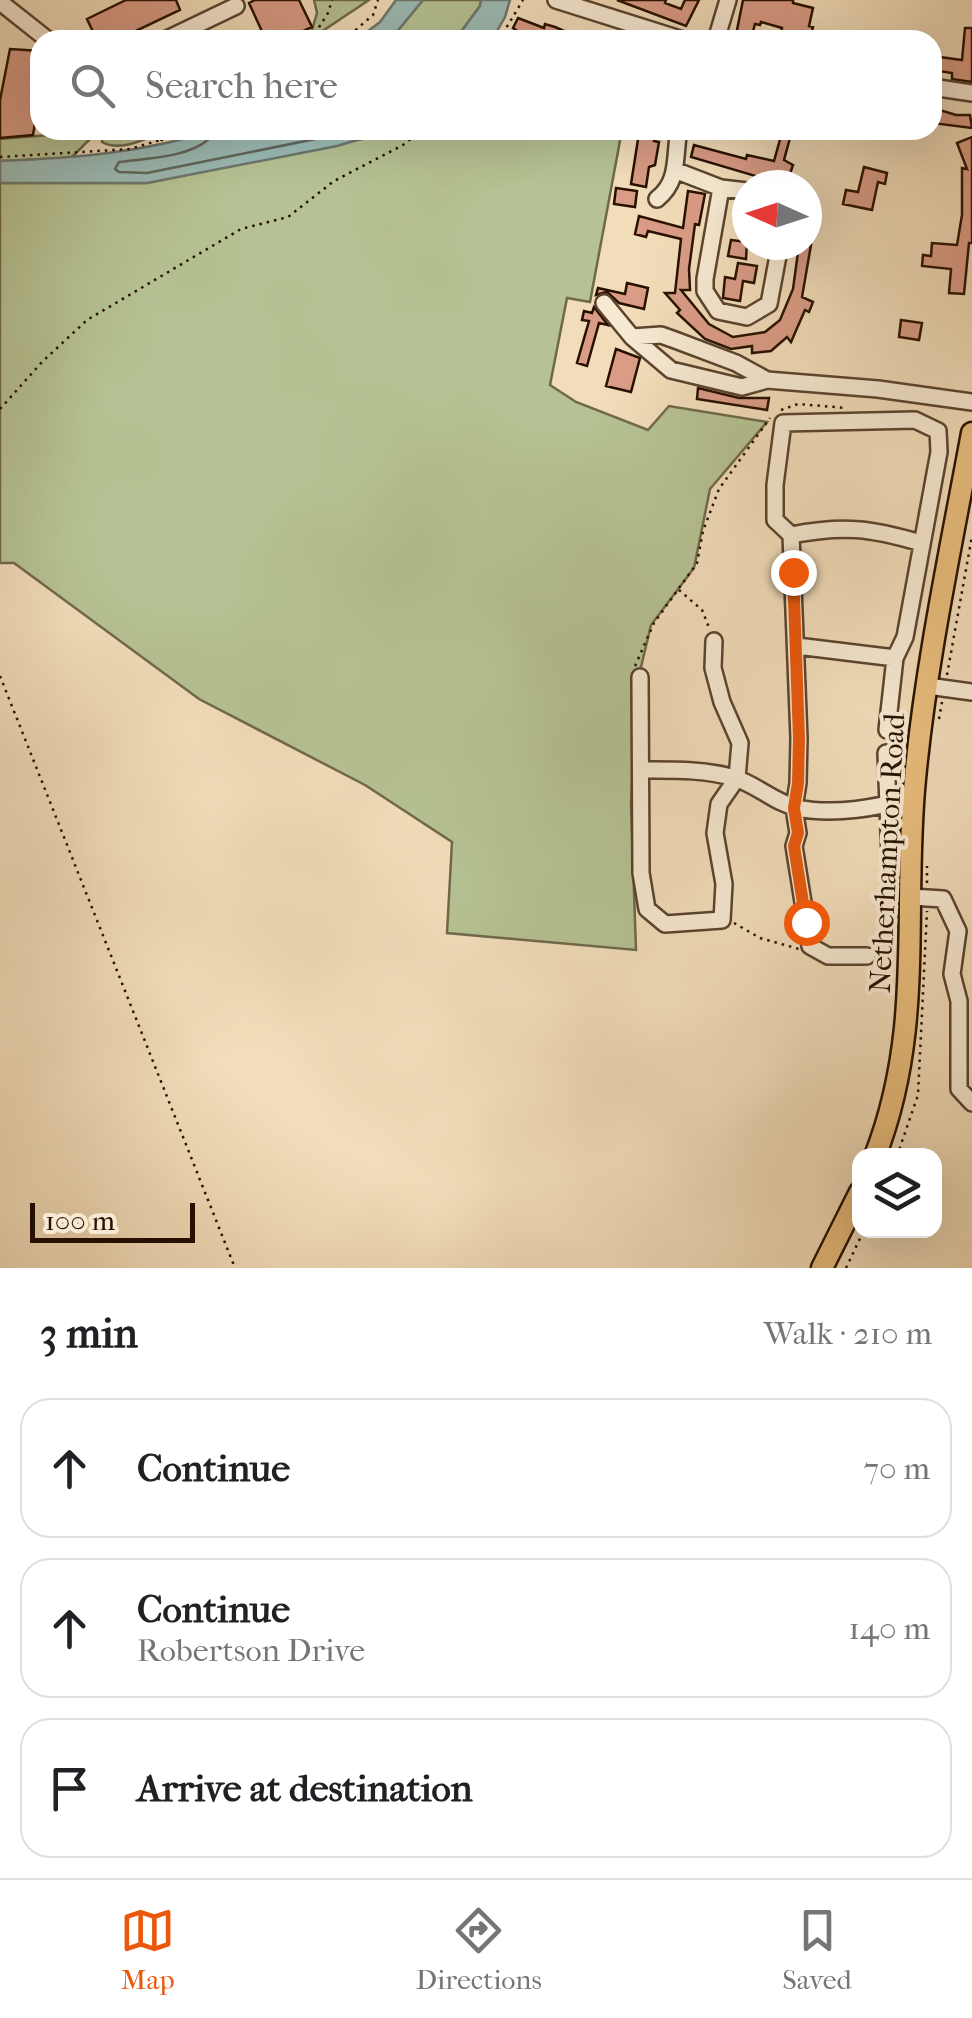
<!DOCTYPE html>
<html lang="en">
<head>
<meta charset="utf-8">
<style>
	:root { --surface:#fff; --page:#f2f2f2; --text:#202124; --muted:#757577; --line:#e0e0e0; --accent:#ea580c }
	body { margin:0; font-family:"IM FELL French Canon",serif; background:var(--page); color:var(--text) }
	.controls { position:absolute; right:30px; bottom:30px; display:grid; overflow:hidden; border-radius:20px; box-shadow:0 10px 40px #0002 }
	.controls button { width:90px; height:90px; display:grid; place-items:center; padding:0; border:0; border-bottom:2px solid var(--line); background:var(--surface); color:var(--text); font:50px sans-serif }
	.compass { position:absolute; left:732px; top:170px; width:90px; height:90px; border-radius:50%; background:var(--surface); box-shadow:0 10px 40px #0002; rotate:273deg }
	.scale { position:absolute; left:30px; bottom:25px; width:165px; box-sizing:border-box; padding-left:10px; border:5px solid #281000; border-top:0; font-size:28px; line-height:35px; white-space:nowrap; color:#281000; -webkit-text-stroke:8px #f7e9d2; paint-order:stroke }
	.stop { position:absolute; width:30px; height:30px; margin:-22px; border:8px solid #ea580c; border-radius:50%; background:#fff }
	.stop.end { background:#ea580c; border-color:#fff; box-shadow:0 2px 10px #0008 }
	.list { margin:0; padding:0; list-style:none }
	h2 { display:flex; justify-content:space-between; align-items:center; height:130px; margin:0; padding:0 40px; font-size:42px }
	h2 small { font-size:32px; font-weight:400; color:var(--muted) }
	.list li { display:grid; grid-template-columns:65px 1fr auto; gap:30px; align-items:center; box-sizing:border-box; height:140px; margin:0 20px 20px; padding:0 20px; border:2px solid var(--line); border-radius:30px }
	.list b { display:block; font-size:38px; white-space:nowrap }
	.list p { margin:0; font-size:32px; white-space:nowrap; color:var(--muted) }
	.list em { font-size:32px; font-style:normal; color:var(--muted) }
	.icon { flex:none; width:55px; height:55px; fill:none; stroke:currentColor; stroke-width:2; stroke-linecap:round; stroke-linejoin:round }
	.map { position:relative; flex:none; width:972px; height:1268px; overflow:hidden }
	.search { position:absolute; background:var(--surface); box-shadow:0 10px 40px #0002; left:30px; right:30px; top:30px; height:110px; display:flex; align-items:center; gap:25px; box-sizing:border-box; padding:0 35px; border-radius:30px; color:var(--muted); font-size:38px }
	.sheet { height:610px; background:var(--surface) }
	nav { display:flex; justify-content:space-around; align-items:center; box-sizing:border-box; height:140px; border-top:2px solid var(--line); background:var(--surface); font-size:28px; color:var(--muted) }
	nav a { display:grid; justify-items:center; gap:5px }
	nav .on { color:var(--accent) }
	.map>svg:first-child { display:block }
</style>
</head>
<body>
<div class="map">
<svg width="972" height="1268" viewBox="0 0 972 1268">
	<rect width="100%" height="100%" fill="#f2ddba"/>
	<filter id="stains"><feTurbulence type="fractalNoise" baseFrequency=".002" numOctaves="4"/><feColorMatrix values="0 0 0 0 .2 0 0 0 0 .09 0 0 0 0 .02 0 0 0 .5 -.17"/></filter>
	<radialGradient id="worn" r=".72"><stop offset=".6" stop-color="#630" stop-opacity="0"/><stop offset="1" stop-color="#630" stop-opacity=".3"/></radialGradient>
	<path fill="#b6c293" stroke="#6f694a" stroke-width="2.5" d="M314 0H369L309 40 317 13Z
		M423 0H481L480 6 455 40H390Z
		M168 130C149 137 121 153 102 142L103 131Z
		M390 130H622L590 302 567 298 550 385 576 402 648 430 669 406 767 422 710 489 694 568 651 625 637 684 631 804 636 950 447 933 452 842 365 785 199 699 14 563H0V183H147L377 136Z
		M98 131 71 158 0 161V139Z"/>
	<path fill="#9cbbb5" stroke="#6e776d" stroke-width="2.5" d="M396 0H423L390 40H356L380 22Z
		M481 0H510L505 17 493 38 455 40 480 6Z
		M214 130H390L337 146 147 183H0V161C73 158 144 153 214 130Z"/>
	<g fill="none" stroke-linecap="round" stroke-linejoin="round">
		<path stroke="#62665a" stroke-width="2.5" d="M211 130 209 139C187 158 147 158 119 162L115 169 119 172 147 173 360 130"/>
	</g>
	<path fill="#da9c86" stroke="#281000" stroke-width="2.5" d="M126 0H176L180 10 117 40H97L87 19Z
		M255 0H299L312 27 285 40H266L249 3Z
		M617 0H666L665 3 681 9 685 0H699L686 26Z
		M743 0H793V3L813 8 809 26 813 27 810 40H797L781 33 782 28 761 22 760 25 755 24 751 39 736 35Z
		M518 18 544 28 545 24 555 27 585 40H514L519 32 513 28Z
		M965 28H972V82L952 79V73L932 70V56L962 60Z
		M10 49 40 51V96L33 135 0 138V100Z
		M933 108 956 115H970L972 128 932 123Z
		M639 133 654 136V141L659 142 655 165 649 167 646 187 631 184Z
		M781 136 790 138 784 160 793 165 786 185 691 157 694 145 746 159 747 155 774 161Z
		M972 137V243H969L964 294 949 293 951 269 922 266 923 255 931 256 932 243 957 245 962 215V168L967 169 957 143Z
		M864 167 887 173 885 184 878 182 872 210 843 204 846 190 858 192Z
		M616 188 637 191 635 207 614 204Z
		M688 191 705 194 699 225 695 224 689 269 690 290H681L709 324 733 337 765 332 780 320 793 289 799 245H811L802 297 813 302 809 312 805 310 791 342 787 337 771 351 752 353V346L731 349 705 339 677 313 680 310 665 293H675L681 239 648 231 646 237 635 234 639 216 683 228Z
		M737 203 747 204V221L735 220Z
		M731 240 747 242 746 259 728 256Z
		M738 263 757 266 754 283 743 281 740 301 723 298 725 277 735 279Z
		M627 283 648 288 644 309 619 303 607 292 596 295 598 288 625 294Z
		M594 307 608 325 599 323 587 366 577 363 589 321 582 320 584 311 592 313Z
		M901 320 922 323 919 340 899 337Z
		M616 349 640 358 631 392 606 386Z
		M698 388 739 398H769L767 410 697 399Z"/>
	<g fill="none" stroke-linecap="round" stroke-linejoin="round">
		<g stroke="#5a432e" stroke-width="20">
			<path id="minor" d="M556 0 683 40
				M0 2 48 40
				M165 40 236 6
				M716 40 728 0
				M932 87 972 93
				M677 171 721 188 747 191
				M721 188 705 279V291L718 311 747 317 769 304 780 245
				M657 199C680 181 674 156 679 130
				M604 303 632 337 671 370 742 387 767 380 878 389 972 402
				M632 337 661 335 675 340 736 363 767 380
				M791 535 775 520V485L783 423 915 420 938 431 939 452 905 637 895 658 887 730
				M791 535 799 738 798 783 794 808 798 833 794 846 810 946 828 956H867
				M791 535C843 525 870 528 921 543
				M797 646 895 658
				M640 677 641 873 647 909 665 924 722 920 724 884 715 833 719 804 737 778 740 743 722 702 713 668 714 641
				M928 686 972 692
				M886 753 891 884
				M641 770C673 770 704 769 735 778 757 785 775 803 798 808 835 816 878 807 914 798
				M911 897 943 899 958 931 952 974 959 1001V1089L972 1103"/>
		</g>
		<g stroke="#281000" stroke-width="25">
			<path id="major" d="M875 1156C925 1028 902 910 915 779 926 663 951 547 972 433
				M822 1268 860 1192"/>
		</g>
		<path stroke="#281000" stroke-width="2.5" stroke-dasharray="2.5 5" stroke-linecap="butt" d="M311 40 328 13 332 0
			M344 40 373 15 378 0
			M499 40 523 0
			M149 130 163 141
			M0 157 130 149 194 130
			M0 409 42 362 87 320 241 229 288 217 334 181 403 145 422 130
			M781 410 798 404 846 408
			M679 590 702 610 710 630
			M635 666 654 623 697 563 703 531 719 489 770 418
			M947 675 972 536
			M0 676 235 1268
			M939 719 942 702
			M927 883V866
			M734 923 760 938 799 949
			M877 950 890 942 893 895
			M897 1156 918 1095 927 911
			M846 1268 864 1230"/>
		<use href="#minor" stroke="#f7e9d2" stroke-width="15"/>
		<use href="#major" stroke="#e9be7d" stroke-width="20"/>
	</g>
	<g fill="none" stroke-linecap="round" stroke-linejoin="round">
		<path stroke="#ea580c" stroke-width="12" d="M793 572 799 738 798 783 794 808 798 833 794 846 806 922"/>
	</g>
	<g text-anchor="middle" stroke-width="8" stroke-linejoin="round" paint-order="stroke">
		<g font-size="30" fill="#281000" stroke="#f7e9d2">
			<text transform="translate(887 853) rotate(-87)" y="10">Netherhampton Road</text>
		</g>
	</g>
	<rect width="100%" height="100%" filter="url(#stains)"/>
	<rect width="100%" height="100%" fill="url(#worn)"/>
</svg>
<div class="controls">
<button><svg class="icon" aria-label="layers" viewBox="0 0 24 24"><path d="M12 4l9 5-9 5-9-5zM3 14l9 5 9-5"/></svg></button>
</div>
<svg class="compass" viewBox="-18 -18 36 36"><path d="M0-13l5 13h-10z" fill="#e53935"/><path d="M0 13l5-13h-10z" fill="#757577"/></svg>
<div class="scale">100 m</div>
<div class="stop" style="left:806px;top:922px"></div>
<div class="stop end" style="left:793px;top:572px"></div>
<div class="search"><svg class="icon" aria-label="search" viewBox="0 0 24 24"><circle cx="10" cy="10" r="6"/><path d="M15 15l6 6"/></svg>Search here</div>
</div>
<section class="sheet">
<h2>3 min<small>Walk · 210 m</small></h2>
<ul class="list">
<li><svg class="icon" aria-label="ahead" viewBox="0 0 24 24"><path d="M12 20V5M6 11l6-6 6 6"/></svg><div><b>Continue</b></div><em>70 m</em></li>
<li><svg class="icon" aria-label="ahead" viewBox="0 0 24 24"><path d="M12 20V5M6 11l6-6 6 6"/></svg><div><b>Continue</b><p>Robertson Drive</p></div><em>140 m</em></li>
<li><svg class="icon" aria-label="arrive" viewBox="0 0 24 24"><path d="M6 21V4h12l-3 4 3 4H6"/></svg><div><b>Arrive at destination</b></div></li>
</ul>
</section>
<nav>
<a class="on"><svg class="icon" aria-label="map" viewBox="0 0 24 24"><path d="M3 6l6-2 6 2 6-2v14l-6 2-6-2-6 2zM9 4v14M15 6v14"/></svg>Map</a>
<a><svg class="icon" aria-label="directions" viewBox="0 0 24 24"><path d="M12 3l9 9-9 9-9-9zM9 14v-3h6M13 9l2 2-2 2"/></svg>Directions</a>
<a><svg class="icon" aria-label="saved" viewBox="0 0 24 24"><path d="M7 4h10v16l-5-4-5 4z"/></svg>Saved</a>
</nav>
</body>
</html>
